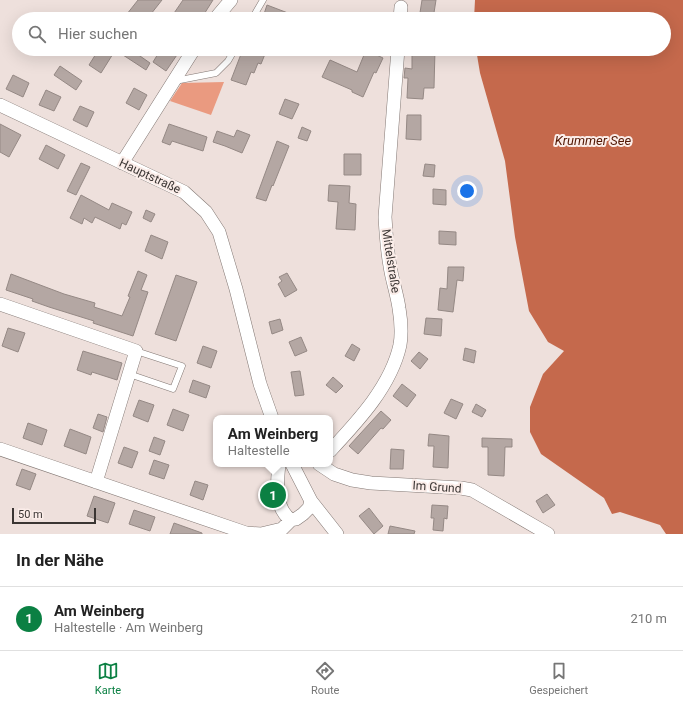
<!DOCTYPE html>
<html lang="de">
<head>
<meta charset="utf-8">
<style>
	:root { --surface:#fff; --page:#f2f2f2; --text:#222; --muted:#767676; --line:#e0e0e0; --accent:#0b8043 }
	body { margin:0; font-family:Roboto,sans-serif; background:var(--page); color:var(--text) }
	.scale { position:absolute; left:12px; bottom:10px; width:84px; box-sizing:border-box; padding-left:4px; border:2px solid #3a3533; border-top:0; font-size:11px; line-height:14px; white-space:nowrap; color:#3a3533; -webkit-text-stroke:3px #fbede9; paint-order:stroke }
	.you { position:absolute; left:467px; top:191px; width:14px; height:14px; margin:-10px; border:3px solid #fff; border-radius:50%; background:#1a73e8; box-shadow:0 0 0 6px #1a73e833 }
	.badge { display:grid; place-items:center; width:26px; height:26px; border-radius:50%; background:var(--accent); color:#fff; font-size:13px; font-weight:700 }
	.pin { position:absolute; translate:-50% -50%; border:2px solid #fff; box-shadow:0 1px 4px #0006 }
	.popup { position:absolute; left:213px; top:415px; width:120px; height:52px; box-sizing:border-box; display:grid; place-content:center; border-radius:8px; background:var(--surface); filter:drop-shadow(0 1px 3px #0005); font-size:13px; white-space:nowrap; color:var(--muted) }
	.popup b { font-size:15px; color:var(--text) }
	.popup::after { content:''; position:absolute; left:50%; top:100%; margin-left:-8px; border:8px solid transparent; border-top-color:var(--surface) }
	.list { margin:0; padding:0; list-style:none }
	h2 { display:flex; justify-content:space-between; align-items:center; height:52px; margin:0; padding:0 16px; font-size:17px }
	h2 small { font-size:13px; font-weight:400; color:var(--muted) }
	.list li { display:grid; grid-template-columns:26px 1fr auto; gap:12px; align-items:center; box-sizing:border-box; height:64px; padding:0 16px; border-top:1px solid var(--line) }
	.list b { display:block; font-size:15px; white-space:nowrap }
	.list p { margin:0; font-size:13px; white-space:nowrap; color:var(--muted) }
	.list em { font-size:13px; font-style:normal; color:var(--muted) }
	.icon { flex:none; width:22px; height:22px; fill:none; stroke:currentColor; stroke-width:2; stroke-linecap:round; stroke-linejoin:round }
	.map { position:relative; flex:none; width:683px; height:534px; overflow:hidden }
	.search { position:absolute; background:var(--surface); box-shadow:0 4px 16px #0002; left:12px; right:12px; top:12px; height:44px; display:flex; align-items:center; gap:10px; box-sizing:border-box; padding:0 14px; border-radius:22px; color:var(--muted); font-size:15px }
	.sheet { height:116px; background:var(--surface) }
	nav { display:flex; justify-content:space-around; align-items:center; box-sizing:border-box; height:56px; border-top:1px solid var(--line); background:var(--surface); font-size:11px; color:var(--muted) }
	nav a { display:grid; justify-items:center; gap:2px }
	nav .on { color:var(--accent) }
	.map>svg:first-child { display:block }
</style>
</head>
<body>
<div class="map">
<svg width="683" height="534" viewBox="0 0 683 534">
	<rect width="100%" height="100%" fill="#eee0dc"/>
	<path fill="#ea9a80" d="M224 82 211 115 170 101 182 83Z"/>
	<path fill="#c5694c" d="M475 0H683V534H666L660 525 620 512 612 514 604 498 541 454 530 432V407L543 374 564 351 548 342 529 311 515 237 505 161 480 73 476 49H664V19H474Z"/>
	<path fill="#b4a7a3" stroke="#958985" d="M138 0H162L147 19H123Z
		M183 0H213L201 19H170Z
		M422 0H436L433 19H419Z
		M267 5 301 18V19H276L264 14Z
		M99 49H116L101 73 89 65Z
		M127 49H130L150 63 146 70 123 55Z
		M161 49H181L166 71 153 62Z
		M243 49H267L261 64 258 63 254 73 251 72 246 85 231 80Z
		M412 49H435L434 88H424L423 99 407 98 408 78H404L405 68 412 69Z
		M366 50 383 58 376 73 374 72 363 97 352 92V90L322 77 330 60 357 72Z
		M60 66 82 81 76 90 54 75Z
		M13 75 29 83 23 97 6 89Z
		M134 88 147 95 139 110 126 103Z
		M46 90 61 97 54 111 39 105Z
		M285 99 299 104 292 119 279 114Z
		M80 106 94 112 87 127 73 120Z
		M407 115H421V140L406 139Z
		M0 124 21 135 9 157 0 152Z
		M169 124 207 137 203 151 172 141 170 145 162 142Z
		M302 127 311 131 307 141 298 138Z
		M237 130 250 135 242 153 225 146 213 142 217 131 234 137Z
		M277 141 289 146 273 186 272 185 266 201 256 198Z
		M46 145 65 155 58 169 39 159Z
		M344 154H361V175H344Z
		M81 163 90 167 76 195 67 191Z
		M425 164 435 165 434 177 423 176Z
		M329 185 350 186 349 203 356 204 355 230 336 229 338 202 328 201Z
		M433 189 446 190V205L433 204Z
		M81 195 109 210 112 203 132 212 126 225 122 223 120 229 95 217 92 223 84 218 82 224 70 218Z
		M146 210 155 214 151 222 143 218Z
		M439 231 456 232V245L439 244Z
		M151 235 168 242 162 259 145 251Z
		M448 267H464L463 281 457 280 453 312 438 310 440 288 447 289Z
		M138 271 147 275 141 290 148 292 133 336 93 323 94 321 49 307 32 301 33 299 6 290 11 274 64 294 95 303 94 307 122 316 130 297 128 296Z
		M287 273 297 290 285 297 278 284 282 281 279 277Z
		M176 275 197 282 176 341 155 334Z
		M426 318 442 319 441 336 424 334Z
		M280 319 283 330 272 334 269 322Z
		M8 328 25 333 18 352 2 346Z
		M301 337 307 351 295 356 289 342Z
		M352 344 360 349 354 361 345 356Z
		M203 346 217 351 211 368 197 363Z
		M465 348 476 351 474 363 463 360Z
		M83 351 122 363 117 380 92 372 91 375 77 370Z
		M419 352 428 359 420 369 411 361Z
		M300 371 304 395 295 396 291 372Z
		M333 377 343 386 336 393 326 385Z
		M193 380 210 386 206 398 189 392Z
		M402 384 416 395 407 407 393 396Z
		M451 399 463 404 456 419 444 413Z
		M139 400 154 405 148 422 133 416Z
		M476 404 486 410 482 417 472 412Z
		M173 409 189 415 183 431 167 425Z
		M381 411 391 420 383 429 381 428 358 454 349 446Z
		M98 414 107 417 103 432 93 428Z
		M28 423 47 430 42 445 23 438Z
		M70 429 91 437 86 454 64 446Z
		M429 434 449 436 448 468 433 467 434 446H428Z
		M154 437 165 441 160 455 149 451Z
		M482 438 512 439V447H505L504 476 488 475V447H482Z
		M124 447 138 452 132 468 118 463Z
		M391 449 404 450 403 469H390Z
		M154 460 169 465 164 479 149 474Z
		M22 469 36 474 30 490 16 485Z
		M195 481 208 485 203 500 190 495Z
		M547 494 555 505 543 513 536 501Z
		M94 496 115 503 108 523 87 516Z
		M432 505 448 506 447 519 444 518 443 531 433 530 434 518H431Z
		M369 508 383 526 374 534 359 516Z
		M134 510 155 517 150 531 129 524Z
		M174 523 202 533V534H170Z
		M390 526 415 531 414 534H388Z"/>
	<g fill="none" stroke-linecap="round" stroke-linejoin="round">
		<g stroke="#837874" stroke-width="7">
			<path id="service" d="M252 19 263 0
				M175 81 216 73 228 61 235 49
				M129 374 173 389 182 366 136 351"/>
		</g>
		<g stroke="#837874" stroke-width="14">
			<path id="minor" d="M215 19 231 0
				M400 19 401 7
				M0 105 184 192 206 212 219 232 236 289 260 384 272 418
				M122 163 194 49
				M0 304 136 351 96 482
				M0 449 246 533 261 534 282 529 291 520 296 519 303 514 309 508 311 501
				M330 451C358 421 391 386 400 345 402 333 401 320 399 308 397 294 392 280 390 266 387 250 386 234 385 217L398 49
				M279 464C277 483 274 508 291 520
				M292 464 311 501 337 534
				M319 464 334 474 352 480 371 483 461 488 472 490 548 534"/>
		</g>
		<use href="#service" stroke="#fff" stroke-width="6"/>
		<use href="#minor" stroke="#fff" stroke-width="13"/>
	</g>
	<g text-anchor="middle" stroke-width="4" stroke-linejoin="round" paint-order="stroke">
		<g font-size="12" fill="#3a3533" stroke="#fbede9">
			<text transform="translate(150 176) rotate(25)" y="4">Hauptstraße</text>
			<text transform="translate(391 261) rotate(81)" y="4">Mittelstraße</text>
			<text transform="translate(437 487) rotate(4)" y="4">Im Grund</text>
		</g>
		<g font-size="13" font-style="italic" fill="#531804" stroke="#fbede9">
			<text x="593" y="145">Krummer See</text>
		</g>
	</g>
</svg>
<div class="scale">50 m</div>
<div class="you"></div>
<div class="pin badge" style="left:273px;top:495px">1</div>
<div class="popup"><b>Am Weinberg</b>Haltestelle</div>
<div class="search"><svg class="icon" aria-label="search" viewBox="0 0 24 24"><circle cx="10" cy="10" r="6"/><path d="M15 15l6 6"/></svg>Hier suchen</div>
</div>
<section class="sheet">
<h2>In der Nähe<small></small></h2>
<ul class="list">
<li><span class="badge">1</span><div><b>Am Weinberg</b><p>Haltestelle · Am Weinberg</p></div><em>210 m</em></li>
</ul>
</section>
<nav>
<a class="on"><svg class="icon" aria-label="map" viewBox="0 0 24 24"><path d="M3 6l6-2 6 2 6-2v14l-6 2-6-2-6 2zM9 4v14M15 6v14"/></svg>Karte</a>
<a><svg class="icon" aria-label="directions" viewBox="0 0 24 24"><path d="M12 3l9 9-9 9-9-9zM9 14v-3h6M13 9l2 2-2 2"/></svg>Route</a>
<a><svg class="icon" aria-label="saved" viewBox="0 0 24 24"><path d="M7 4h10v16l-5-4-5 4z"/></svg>Gespeichert</a>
</nav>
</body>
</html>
